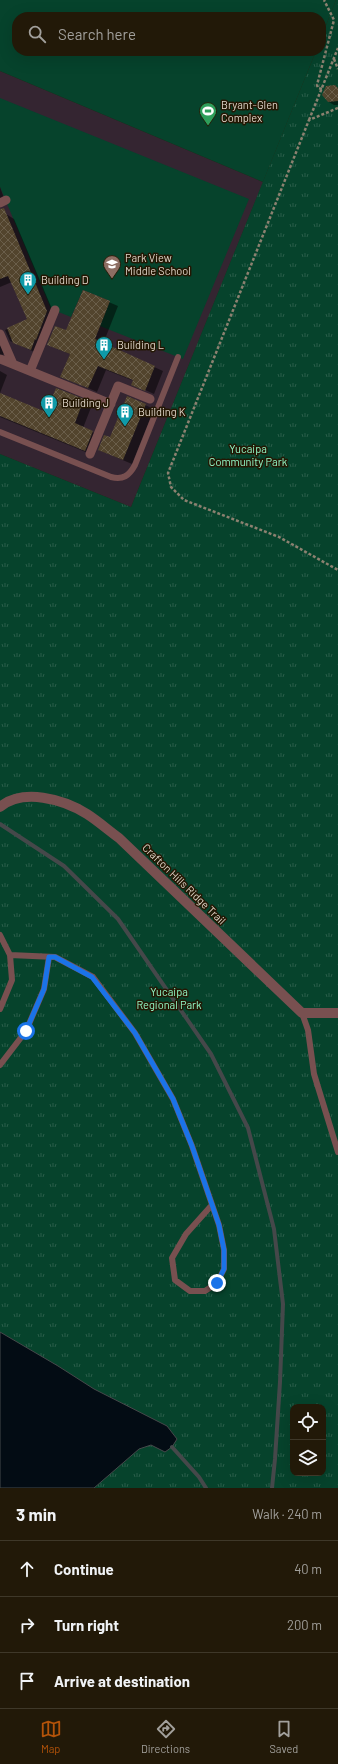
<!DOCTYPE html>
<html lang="en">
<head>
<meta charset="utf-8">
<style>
	:root { --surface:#221908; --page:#2a2212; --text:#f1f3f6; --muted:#a2a09c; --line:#3f3829; --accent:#b45309 }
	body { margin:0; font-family:Barlow,sans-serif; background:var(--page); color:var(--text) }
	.controls { position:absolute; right:12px; bottom:12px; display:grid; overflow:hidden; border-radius:8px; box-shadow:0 4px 16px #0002 }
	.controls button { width:36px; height:36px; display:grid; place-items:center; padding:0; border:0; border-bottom:1px solid var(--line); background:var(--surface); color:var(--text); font:20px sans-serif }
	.stop { position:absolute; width:12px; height:12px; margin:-9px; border:3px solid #1a73e8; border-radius:50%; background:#fff }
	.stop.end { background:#1a73e8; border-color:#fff; box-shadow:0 1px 4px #0008 }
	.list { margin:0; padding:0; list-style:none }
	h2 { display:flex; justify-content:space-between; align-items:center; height:52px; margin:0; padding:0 16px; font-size:17px }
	h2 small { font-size:13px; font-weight:400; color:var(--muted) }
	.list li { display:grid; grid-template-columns:26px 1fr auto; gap:12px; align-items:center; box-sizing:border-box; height:56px; padding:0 16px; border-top:1px solid var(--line) }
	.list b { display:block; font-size:15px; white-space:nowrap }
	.list em { font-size:13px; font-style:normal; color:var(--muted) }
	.icon { flex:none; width:22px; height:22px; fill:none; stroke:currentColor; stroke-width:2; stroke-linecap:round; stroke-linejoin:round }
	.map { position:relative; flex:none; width:338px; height:1488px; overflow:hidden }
	.search { position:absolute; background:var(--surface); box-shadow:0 4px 16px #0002; left:12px; right:12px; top:12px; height:44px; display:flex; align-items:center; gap:10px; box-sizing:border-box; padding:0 14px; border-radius:16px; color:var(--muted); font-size:15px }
	.sheet { height:220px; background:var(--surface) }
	nav { display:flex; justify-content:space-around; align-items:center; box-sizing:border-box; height:56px; border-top:1px solid var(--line); background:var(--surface); font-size:11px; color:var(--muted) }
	nav a { display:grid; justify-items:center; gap:2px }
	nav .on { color:var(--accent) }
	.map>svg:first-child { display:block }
</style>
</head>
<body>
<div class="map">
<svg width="338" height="1488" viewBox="0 0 338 1488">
	<defs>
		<pattern id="park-tufts" width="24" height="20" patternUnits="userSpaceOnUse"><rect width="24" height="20" fill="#06432c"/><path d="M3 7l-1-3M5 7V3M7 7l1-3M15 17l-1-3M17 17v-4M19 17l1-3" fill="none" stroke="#2a5d49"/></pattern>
		<pattern id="building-cross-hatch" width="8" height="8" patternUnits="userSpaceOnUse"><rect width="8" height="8" fill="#52442d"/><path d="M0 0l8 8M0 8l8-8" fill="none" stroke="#6a5e4a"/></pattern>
	</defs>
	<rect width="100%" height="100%" fill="#2d210b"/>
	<path fill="#342531" d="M0 71 263 182 131 507 0 454Z"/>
	<path fill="#06432c" d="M0 0H336L321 38V17H17V51H316L263 182 0 71Z
		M0 98 249 199 183 359 100 326 110 301 83 290 71 317 51 309 0 187Z"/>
	<path fill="url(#park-tufts)" fill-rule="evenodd" d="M336 0H338V1488H0V454L131 507 316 51H321V38ZM293 1407H323V1473H293Z"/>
	<path fill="#030c14" stroke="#45484a" d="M0 1332 58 1366 94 1389 167 1426 177 1439 172 1447 165 1452 151 1445 139 1449 94 1488H0Z"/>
	<path fill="#0007" d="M335 86 338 88V105H334L329 102Z
		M0 187 4 198 0 200Z
		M6 214 14 219 55 316 39 354 10 341 5 330 28 320 12 282 0 287V216Z
		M83 291 118 306 103 344 163 371 154 394 132 384 134 381 106 370 97 392 61 376 70 354 57 349 67 331Z
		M0 338 6 353 0 356Z
		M0 371 7 375 0 393Z
		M0 394 46 413 83 400 92 405 83 428 101 436 93 455 0 417Z
		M127 397 154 409 132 464 99 450 110 439Z"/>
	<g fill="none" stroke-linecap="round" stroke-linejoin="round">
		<path stroke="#45484a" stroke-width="4" d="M0 824 64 866 118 919 211 1054 248 1128 274 1229 283 1304 280 1382 275 1459 272 1488
			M172 1447 199 1477 206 1488"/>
	</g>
	<path fill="url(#building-cross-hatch)" d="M335 85 338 88V101L328 102 322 95 326 86Z
		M4 208 47 311 36 340 35 339 31 350 13 343 7 328 27 319 8 276 0 279V209Z
		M83 290 110 301 95 339 155 366 145 391 131 385 133 380 98 366 88 388 60 377 70 354 47 345 55 326 66 330Z
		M56 388 84 399 75 423 93 431 85 451 0 416V393L46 412Z
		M127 396 146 404 123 460 98 450 104 435 110 437Z"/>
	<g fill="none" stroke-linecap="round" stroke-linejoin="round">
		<path stroke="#8c8170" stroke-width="2.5" stroke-dasharray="3 2" stroke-linecap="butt" d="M334 59 338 69
			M322 89 318 88 317 85 334 20 324 0
			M338 108 309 120 168 473 171 487 184 500 279 537 338 570
			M309 120 338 48"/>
		<path stroke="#785050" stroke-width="6" d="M0 432 111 477C123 480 129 476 135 465L178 357
			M0 935 10 955 12 980 0 1009
			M10 955 55 957 93 977 135 1033 173 1099 192 1146 219 1225 224 1250V1269L217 1283 205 1291H190L175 1280 172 1258 186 1234 211 1206
			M302 1013 308 1030 314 1074 338 1152
			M0 1065 26 1031 44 989 49 957"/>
		<path stroke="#785050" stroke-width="9" d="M0 203 6 200
			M0 334 13 364
			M0 359 111 404
			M30 371 55 310
			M90 454 118 386 150 399"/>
		<path stroke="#785050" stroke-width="10" d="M0 807C23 788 63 799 87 814 98 821 108 830 119 838L302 1013H338"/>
	</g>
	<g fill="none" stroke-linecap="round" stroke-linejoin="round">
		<path stroke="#1a73e8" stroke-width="5" d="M26 1031 44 989 49 957H55L92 977 135 1033 173 1099 192 1146 219 1225 224 1250V1269L217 1283"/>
	</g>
	<defs>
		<g id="stadium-pin" transform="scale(0.9)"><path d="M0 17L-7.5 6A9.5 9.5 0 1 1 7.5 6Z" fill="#2e9e5b" stroke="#241703"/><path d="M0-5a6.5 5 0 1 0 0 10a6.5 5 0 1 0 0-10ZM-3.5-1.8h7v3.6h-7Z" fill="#fff"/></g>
		<g id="school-pin" transform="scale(0.9)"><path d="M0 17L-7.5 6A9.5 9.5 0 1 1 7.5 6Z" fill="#8d6e63" stroke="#241703"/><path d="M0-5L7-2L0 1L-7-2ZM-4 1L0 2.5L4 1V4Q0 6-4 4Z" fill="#fff"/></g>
		<g id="building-pin" transform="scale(0.9)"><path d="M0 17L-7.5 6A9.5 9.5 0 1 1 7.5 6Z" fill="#0f9aa8" stroke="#241703"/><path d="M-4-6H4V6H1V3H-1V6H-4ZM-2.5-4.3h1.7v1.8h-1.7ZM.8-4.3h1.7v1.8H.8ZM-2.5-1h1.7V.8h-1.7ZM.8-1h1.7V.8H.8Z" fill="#fff"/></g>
	</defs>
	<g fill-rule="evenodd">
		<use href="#stadium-pin" x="208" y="111"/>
		<use href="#school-pin" x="112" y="264"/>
		<use href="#building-pin" x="28" y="280"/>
		<use href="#building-pin" x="104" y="345"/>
		<use href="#building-pin" x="49" y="403"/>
		<use href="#building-pin" x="125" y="412"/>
	</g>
	<g text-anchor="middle" stroke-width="3" stroke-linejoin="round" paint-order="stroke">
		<g font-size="11" fill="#ded5c8" stroke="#241703" text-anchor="start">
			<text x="221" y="109">Bryant-Glen<tspan x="221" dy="13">Complex</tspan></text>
			<text x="125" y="262">Park View<tspan x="125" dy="13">Middle School</tspan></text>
			<text x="41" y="284">Building D</text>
			<text x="117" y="349">Building L</text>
			<text x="62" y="407">Building J</text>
			<text x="138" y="416">Building K</text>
		</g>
		<g font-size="11" fill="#92fac9" stroke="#241703">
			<text x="248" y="453">Yucaipa<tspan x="248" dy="13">Community Park</tspan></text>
			<text x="169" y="996">Yucaipa<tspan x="169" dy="13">Regional Park</tspan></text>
		</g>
		<g font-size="11" fill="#ded5c8" stroke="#241703">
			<text transform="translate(184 884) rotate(44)" y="4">Crafton Hills Ridge Trail</text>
		</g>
	</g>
</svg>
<div class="controls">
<button><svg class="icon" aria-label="locate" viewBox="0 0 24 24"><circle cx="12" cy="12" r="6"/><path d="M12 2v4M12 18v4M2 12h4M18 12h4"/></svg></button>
<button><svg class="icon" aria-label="layers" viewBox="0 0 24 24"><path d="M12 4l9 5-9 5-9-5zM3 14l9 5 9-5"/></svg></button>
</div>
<div class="stop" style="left:26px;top:1031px"></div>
<div class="stop end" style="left:217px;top:1283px"></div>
<div class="search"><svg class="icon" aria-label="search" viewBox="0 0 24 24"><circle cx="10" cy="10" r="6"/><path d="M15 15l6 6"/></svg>Search here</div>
</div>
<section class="sheet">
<h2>3 min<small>Walk · 240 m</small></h2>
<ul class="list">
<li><svg class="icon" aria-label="ahead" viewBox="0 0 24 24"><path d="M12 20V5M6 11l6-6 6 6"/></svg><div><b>Continue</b></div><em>40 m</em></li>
<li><svg class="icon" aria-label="right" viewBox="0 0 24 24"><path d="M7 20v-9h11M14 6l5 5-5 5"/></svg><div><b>Turn right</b></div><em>200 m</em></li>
<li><svg class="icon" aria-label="arrive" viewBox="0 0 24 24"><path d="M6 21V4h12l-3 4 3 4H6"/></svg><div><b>Arrive at destination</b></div></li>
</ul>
</section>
<nav>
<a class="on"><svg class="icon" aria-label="map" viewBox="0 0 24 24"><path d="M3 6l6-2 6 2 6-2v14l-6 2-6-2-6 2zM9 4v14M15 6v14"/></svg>Map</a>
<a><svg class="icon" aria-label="directions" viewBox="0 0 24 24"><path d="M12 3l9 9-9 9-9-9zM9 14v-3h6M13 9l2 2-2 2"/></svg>Directions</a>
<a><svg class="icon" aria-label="saved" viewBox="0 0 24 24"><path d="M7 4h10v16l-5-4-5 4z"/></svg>Saved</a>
</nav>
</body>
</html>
